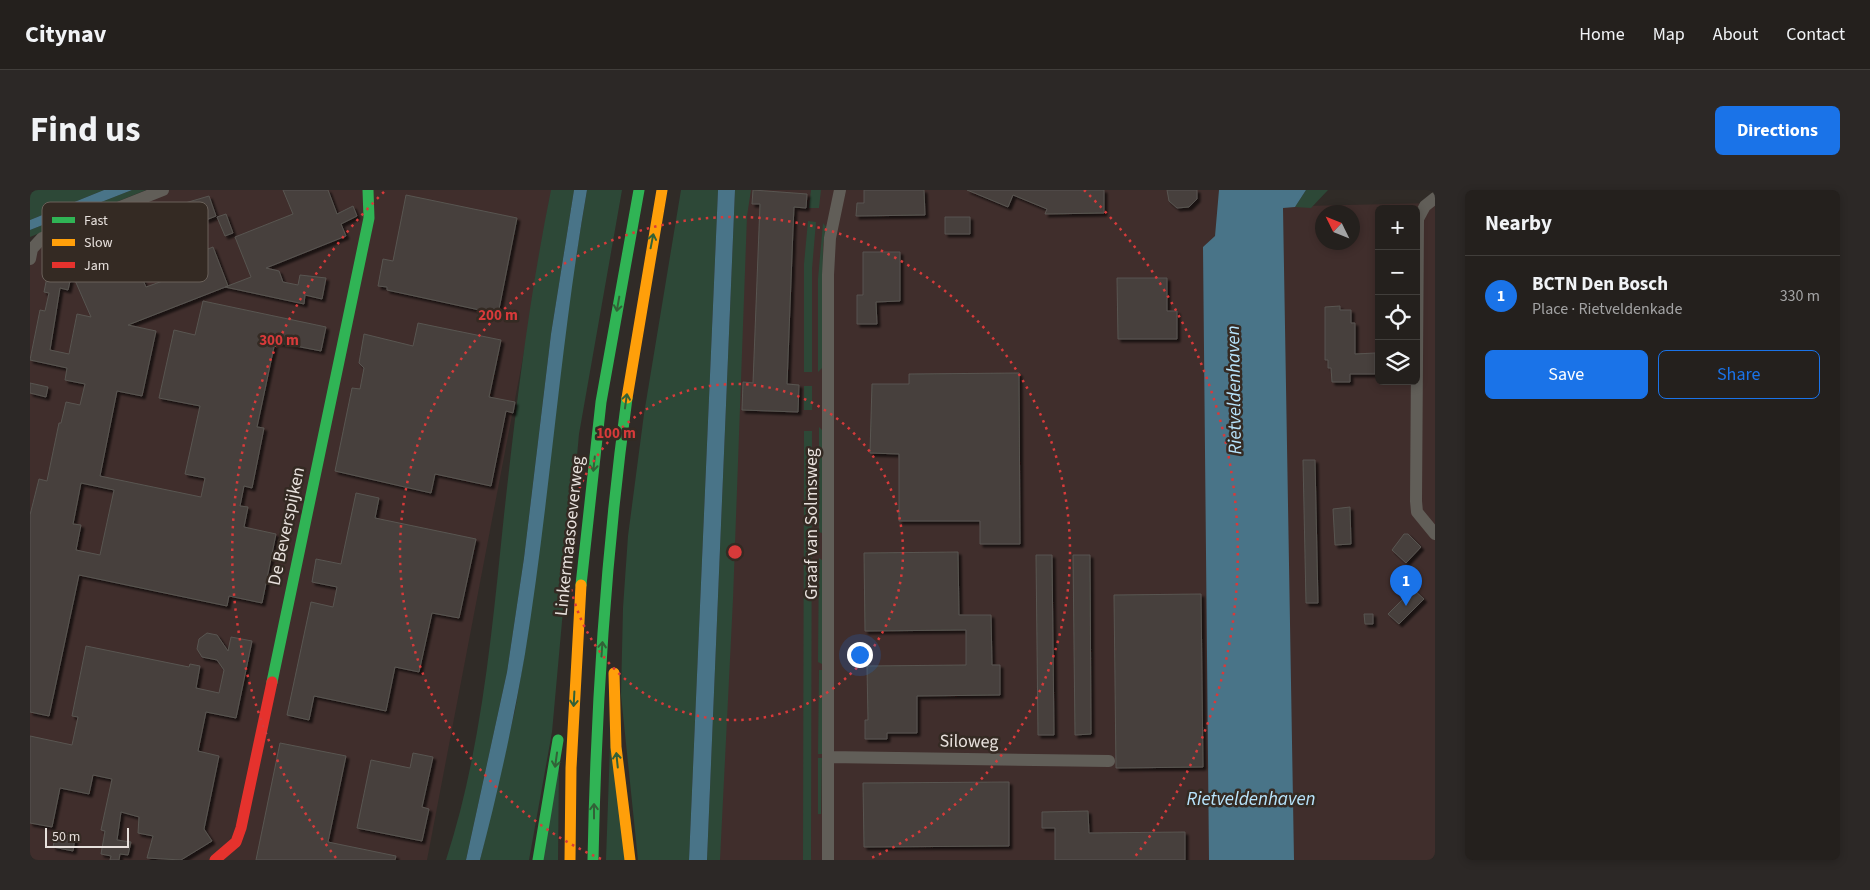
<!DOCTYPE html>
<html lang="en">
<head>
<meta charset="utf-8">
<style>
	:root { --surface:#24201d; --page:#2c2826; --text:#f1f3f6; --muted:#a3a3a4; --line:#413e3b; --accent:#1a73e8 }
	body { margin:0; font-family:"Source Sans 3",sans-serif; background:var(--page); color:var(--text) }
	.controls { position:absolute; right:15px; top:15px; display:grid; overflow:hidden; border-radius:8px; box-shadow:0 2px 8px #0003 }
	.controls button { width:45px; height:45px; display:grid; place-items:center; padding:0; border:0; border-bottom:1px solid var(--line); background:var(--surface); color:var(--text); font:25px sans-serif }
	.compass { position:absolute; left:1285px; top:15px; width:45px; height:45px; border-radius:50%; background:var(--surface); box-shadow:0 2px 8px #0003; rotate:313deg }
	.scale { position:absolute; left:15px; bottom:12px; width:84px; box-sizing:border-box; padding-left:5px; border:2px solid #e7e0dc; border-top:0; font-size:14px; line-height:18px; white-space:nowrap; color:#e7e0dc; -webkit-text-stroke:4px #342a23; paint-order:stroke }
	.you { position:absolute; left:829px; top:464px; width:18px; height:18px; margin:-12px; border:4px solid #fff; border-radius:50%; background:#1a73e8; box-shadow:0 0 0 8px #1a73e833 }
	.badge { display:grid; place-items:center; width:32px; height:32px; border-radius:50%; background:var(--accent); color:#fff; font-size:16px; font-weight:700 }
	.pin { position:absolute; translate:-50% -41px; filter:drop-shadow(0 1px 2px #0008) }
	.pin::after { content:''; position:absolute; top:26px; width:18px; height:15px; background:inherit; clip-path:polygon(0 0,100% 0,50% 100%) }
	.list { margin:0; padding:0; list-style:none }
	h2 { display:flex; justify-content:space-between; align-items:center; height:65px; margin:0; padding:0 20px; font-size:21px }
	h2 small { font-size:16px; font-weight:400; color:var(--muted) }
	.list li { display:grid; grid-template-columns:32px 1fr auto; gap:15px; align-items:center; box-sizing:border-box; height:80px; padding:0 20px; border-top:1px solid var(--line) }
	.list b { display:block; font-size:19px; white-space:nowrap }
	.list p { margin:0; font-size:16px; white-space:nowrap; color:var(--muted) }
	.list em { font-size:16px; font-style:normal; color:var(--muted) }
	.actions { display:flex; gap:10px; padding:15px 20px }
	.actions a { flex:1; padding:11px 0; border:1px solid var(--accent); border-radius:8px; text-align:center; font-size:18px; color:var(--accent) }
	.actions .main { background:var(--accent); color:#fff }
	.icon { flex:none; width:28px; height:28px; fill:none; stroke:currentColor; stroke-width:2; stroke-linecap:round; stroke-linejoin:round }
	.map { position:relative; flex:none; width:1405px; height:670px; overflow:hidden; border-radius:8px }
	header { display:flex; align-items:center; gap:30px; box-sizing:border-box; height:70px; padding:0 25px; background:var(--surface); border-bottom:1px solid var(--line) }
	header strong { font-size:24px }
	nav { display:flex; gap:28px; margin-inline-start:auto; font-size:18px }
	.intro { display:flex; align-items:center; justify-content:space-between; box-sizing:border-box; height:120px; padding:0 30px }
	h1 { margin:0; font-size:35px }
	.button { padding:12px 22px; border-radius:8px; background:var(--accent); color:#fff; font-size:18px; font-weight:700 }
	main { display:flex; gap:30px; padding:0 30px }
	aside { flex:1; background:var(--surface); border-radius:8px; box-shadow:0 2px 8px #0003 }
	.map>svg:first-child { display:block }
</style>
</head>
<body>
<header>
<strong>Citynav</strong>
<nav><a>Home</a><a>Map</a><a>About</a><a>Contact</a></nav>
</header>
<div class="intro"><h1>Find us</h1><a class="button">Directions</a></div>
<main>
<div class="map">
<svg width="1405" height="670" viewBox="0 0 1405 670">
	<defs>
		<filter id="shadow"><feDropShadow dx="3" dy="3" stdDeviation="1" flood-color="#0009"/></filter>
	</defs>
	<rect width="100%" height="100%" fill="#302b27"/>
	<path fill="#402e2c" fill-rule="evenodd" d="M128 0H525L397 670H0V53Z
		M714 0H1222L1233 17 1405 13V670H685ZM1349 19H1386V191H1349ZM1292 22H1322V52H1292Z"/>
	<path fill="#2d4837" d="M0 0H74L0 30Z
		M102 0H116L0 47V40Z
		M521 0H544L521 144 494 368 477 482 436 670H416C452 559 462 440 474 325 486 216 499 108 521 0Z
		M557 0H592L549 244 522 542 499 670H450L485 520 495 462 537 120Z
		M651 0H688L659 670H608L591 505 593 418 598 346 614 224Z
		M705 0H721L717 26 703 409 690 670H677Z
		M781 0H791L789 18H779Z
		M1276 0H1298L1281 18 1265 17Z
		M778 31 786 32 782 79V182H774V74Z
		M793 33 796 37 793 56 792 178 788 182V89Z
		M774 196H782V220H774Z
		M789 237 793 241 792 343 789 342Z
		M774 241H782L781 670H773Z
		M789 368 792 370V474L788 472Z
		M789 480H792V564H788Z
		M581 527 595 670H576Z
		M788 568H792L791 624H788Z
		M529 573 528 670H512Z"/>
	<path fill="#497488" d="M74 0H102L0 40V30Z
		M544 0H557C530 154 520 310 495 464 483 533 468 602 450 670H436L477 482 494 368 521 144Z
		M688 0H705L677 670H659Z
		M1189 0H1276L1265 17 1253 18 1264 670H1179L1173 57 1185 46Z"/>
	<path fill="#46413d" stroke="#595551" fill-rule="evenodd" filter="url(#shadow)" d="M253 0H298L307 24 323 16 327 26 311 34 316 46 236 78 249 81 253 92 268 95 270 85 296 88 292 109 275 105 274 114 195 97 221 87 205 47 263 24Z
		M723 0 777 4 776 18 764 17 763 39 757 194 769 195 768 222 712 220 713 192 723 193 730 14H722Z
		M834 0H894L895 25 826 26 827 13H834Z
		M937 0H1074V23L1015 24 1017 19 983 5 978 17Z
		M1137 0H1167V9L1159 17 1147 18 1139 11Z
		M376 5 487 28 468 124 357 100V97L348 96 353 69 363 71Z
		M179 6 186 26 176 30 173 25 162 30 155 13Z
		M138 20 148 46 101 62 116 97 141 88 136 75 183 57 198 96 98 135 126 141 112 206 87 201 70 286 171 307 175 288 155 284 170 216 129 208 144 140 165 145 173 111 296 137 291 161 245 152 227 237 234 238 222 298 214 296 210 316 218 317 214 337 246 344 232 413 199 406 197 416 49 385 19 526 0 522V325L9 289 17 291 29 233H31L36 212 50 215 55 194 35 190 37 178 0 170 10 120 15 121 19 103 14 102 18 82 41 87 38 100 30 98 20 160 39 164 47 124 61 127 34 65 62 55 60 51 73 46 82 69 99 62 91 40ZM51 293 84 300 70 365 46 360 51 335 43 334Z
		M196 24 203 43 195 46 187 27Z
		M915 27H940V44H915Z
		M833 62H870V111L846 112 847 134H827V105H833Z
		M1087 88H1137V121H1147V149H1088Z
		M1310 116V120H1321V133H1325V164L1345 163V184H1320V192H1302L1301 178H1298V170H1295V117Z
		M388 133 471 150 459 207 485 212 483 223 476 221 461 296 405 284 401 303 305 281 322 198 330 199 334 178 329 173 334 144 383 156Z
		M989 183 990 354H950V331H869V264L840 263 842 194H879V184Z
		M0 193 18 197 16 207 0 203Z
		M1273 270H1285L1288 413H1276Z
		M326 303 349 308 345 328 446 349 429 428 402 423 389 482 365 477 356 521 284 506 279 530 257 525 281 412 303 417 307 397 282 392 286 369 311 374Z
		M1320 317 1321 354 1305 355 1303 319Z
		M1374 344H1378L1391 357 1376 373 1362 360Z
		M928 362 929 425H961L962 475H970V505L887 506V543H857V549H835V530H838L837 476 936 475V440L835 441 834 363Z
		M1006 365H1022L1024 545H1008Z
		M1043 365H1060L1061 544 1045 545Z
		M1383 399 1394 409 1369 434 1358 424Z
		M1171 404 1173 577 1086 578 1084 405Z
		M1334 424H1343V434H1335Z
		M177 443 187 445 198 461 201 447 222 451 206 528 176 522 168 561 189 566 174 639 182 651 151 670 117 668 123 646 108 643 109 627 91 622 87 650 101 652 98 665 90 664 89 670H80L81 666 71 664 75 641 71 640 82 589 63 585 59 604 30 598 22 637 0 633V546L42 555 48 527 42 526 56 456 159 477 160 474 170 476 166 498 189 503 194 480 187 470 172 467 167 459 169 449Z
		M250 553 316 566 298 652 366 666 365 670H226Z
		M383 563 403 567 392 617 399 619 392 651 327 638 341 570 380 578Z
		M979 592V656L834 657 833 593Z
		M1058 621 1059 643 1155 642V670H1025V638H1012V622Z
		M26 643 45 647 43 661 23 657Z"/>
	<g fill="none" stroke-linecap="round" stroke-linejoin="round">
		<path stroke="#615e58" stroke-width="12" d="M1405 8 1395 16 1388 29 1386 311 1387 322 1405 344
			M0 69 2 59 12 48 133 0
			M798 567 1079 571
			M798 670V85L800 48 810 0"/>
		<path stroke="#30b455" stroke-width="11" d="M551 395 571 212 609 0
			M242 492 339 28 338 0
			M508 670 528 550
			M563 670C566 515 576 362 597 208"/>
		<path stroke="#ff9f0a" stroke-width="11" d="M597 208 632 0
			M584 483 586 557 600 670
			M540 670 541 578 551 395"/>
		<path stroke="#e5322d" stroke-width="11" d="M185 670 206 652 211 638 242 492"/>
	</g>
	<defs><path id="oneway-shaft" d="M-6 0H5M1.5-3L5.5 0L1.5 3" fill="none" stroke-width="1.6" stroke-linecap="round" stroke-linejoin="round" transform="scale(1.25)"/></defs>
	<g stroke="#326137">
		<use href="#oneway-shaft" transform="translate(622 51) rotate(-79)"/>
		<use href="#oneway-shaft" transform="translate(588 114) rotate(100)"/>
		<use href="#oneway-shaft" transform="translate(596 211) rotate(-82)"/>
		<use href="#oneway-shaft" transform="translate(564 274) rotate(96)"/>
		<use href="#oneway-shaft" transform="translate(572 459) rotate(-86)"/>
		<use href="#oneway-shaft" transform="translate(544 509) rotate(93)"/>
		<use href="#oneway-shaft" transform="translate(526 570) rotate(98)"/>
		<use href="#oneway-shaft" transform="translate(587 570) rotate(-96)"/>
		<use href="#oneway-shaft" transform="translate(564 621) rotate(-90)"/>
	</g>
	<g fill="none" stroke="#d83a3a" stroke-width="2.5" stroke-dasharray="2.5 5">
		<circle cx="705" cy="362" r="168"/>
		<path d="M571 669A335 335 0 1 1 839 669"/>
		<path d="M306 668A503 503 0 0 1 356 0M1054 0A503 503 0 0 1 1104 668"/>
	</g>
	<g text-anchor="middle" stroke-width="5" stroke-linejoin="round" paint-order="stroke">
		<g font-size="18" fill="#e7e0dc" stroke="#342a23">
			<text transform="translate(781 334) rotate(-90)" y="6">Graaf van Solmsweg</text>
			<text transform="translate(256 336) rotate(-78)" y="6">De Beverspijken</text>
			<text transform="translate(539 346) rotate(-84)" y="6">Linkermaasoeverweg</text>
			<text transform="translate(939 551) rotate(1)" y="6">Siloweg</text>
		</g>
		<g font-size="19" font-style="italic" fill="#b9e5fd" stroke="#342a23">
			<text transform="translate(1203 200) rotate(-91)" y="7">Rietveldenhaven</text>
			<text x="1221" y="615">Rietveldenhaven</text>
		</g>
	</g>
	<rect x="12" y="12" width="166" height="80" rx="8" fill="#342a23" stroke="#6a615a" stroke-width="1"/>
	<rect x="22" y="27" width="23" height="6" fill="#30b455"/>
	<rect x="22" y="49" width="23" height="7" fill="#ff9f0a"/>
	<rect x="22" y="72" width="23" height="6" fill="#e5322d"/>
	<g font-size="14" fill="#e7e0dc">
		<text x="54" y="35">Fast</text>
		<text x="54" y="57">Slow</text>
		<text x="54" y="80">Jam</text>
	</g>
	<circle cx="705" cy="362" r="8" fill="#d83a3a" stroke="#342a23" stroke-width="2.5"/>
	<g font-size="15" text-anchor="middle" font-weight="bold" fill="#d83a3a" stroke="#342a23" stroke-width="5" stroke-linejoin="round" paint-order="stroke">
		<text x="468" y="130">200 m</text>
		<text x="249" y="155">300 m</text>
		<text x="586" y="248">100 m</text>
	</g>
</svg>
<div class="controls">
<button>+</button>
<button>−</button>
<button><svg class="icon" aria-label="locate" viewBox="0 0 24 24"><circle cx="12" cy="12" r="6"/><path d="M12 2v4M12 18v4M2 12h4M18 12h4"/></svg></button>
<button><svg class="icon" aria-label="layers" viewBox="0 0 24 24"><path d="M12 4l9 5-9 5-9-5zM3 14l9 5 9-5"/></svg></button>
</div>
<svg class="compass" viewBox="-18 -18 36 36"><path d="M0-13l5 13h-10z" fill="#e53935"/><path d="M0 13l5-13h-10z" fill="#a3a3a4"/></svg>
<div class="scale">50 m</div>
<div class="you"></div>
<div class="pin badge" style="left:1376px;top:416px">1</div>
</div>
<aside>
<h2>Nearby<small></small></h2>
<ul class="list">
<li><span class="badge">1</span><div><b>BCTN Den Bosch</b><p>Place · Rietveldenkade</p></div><em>330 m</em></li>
</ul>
<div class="actions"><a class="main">Save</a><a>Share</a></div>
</aside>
</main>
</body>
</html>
